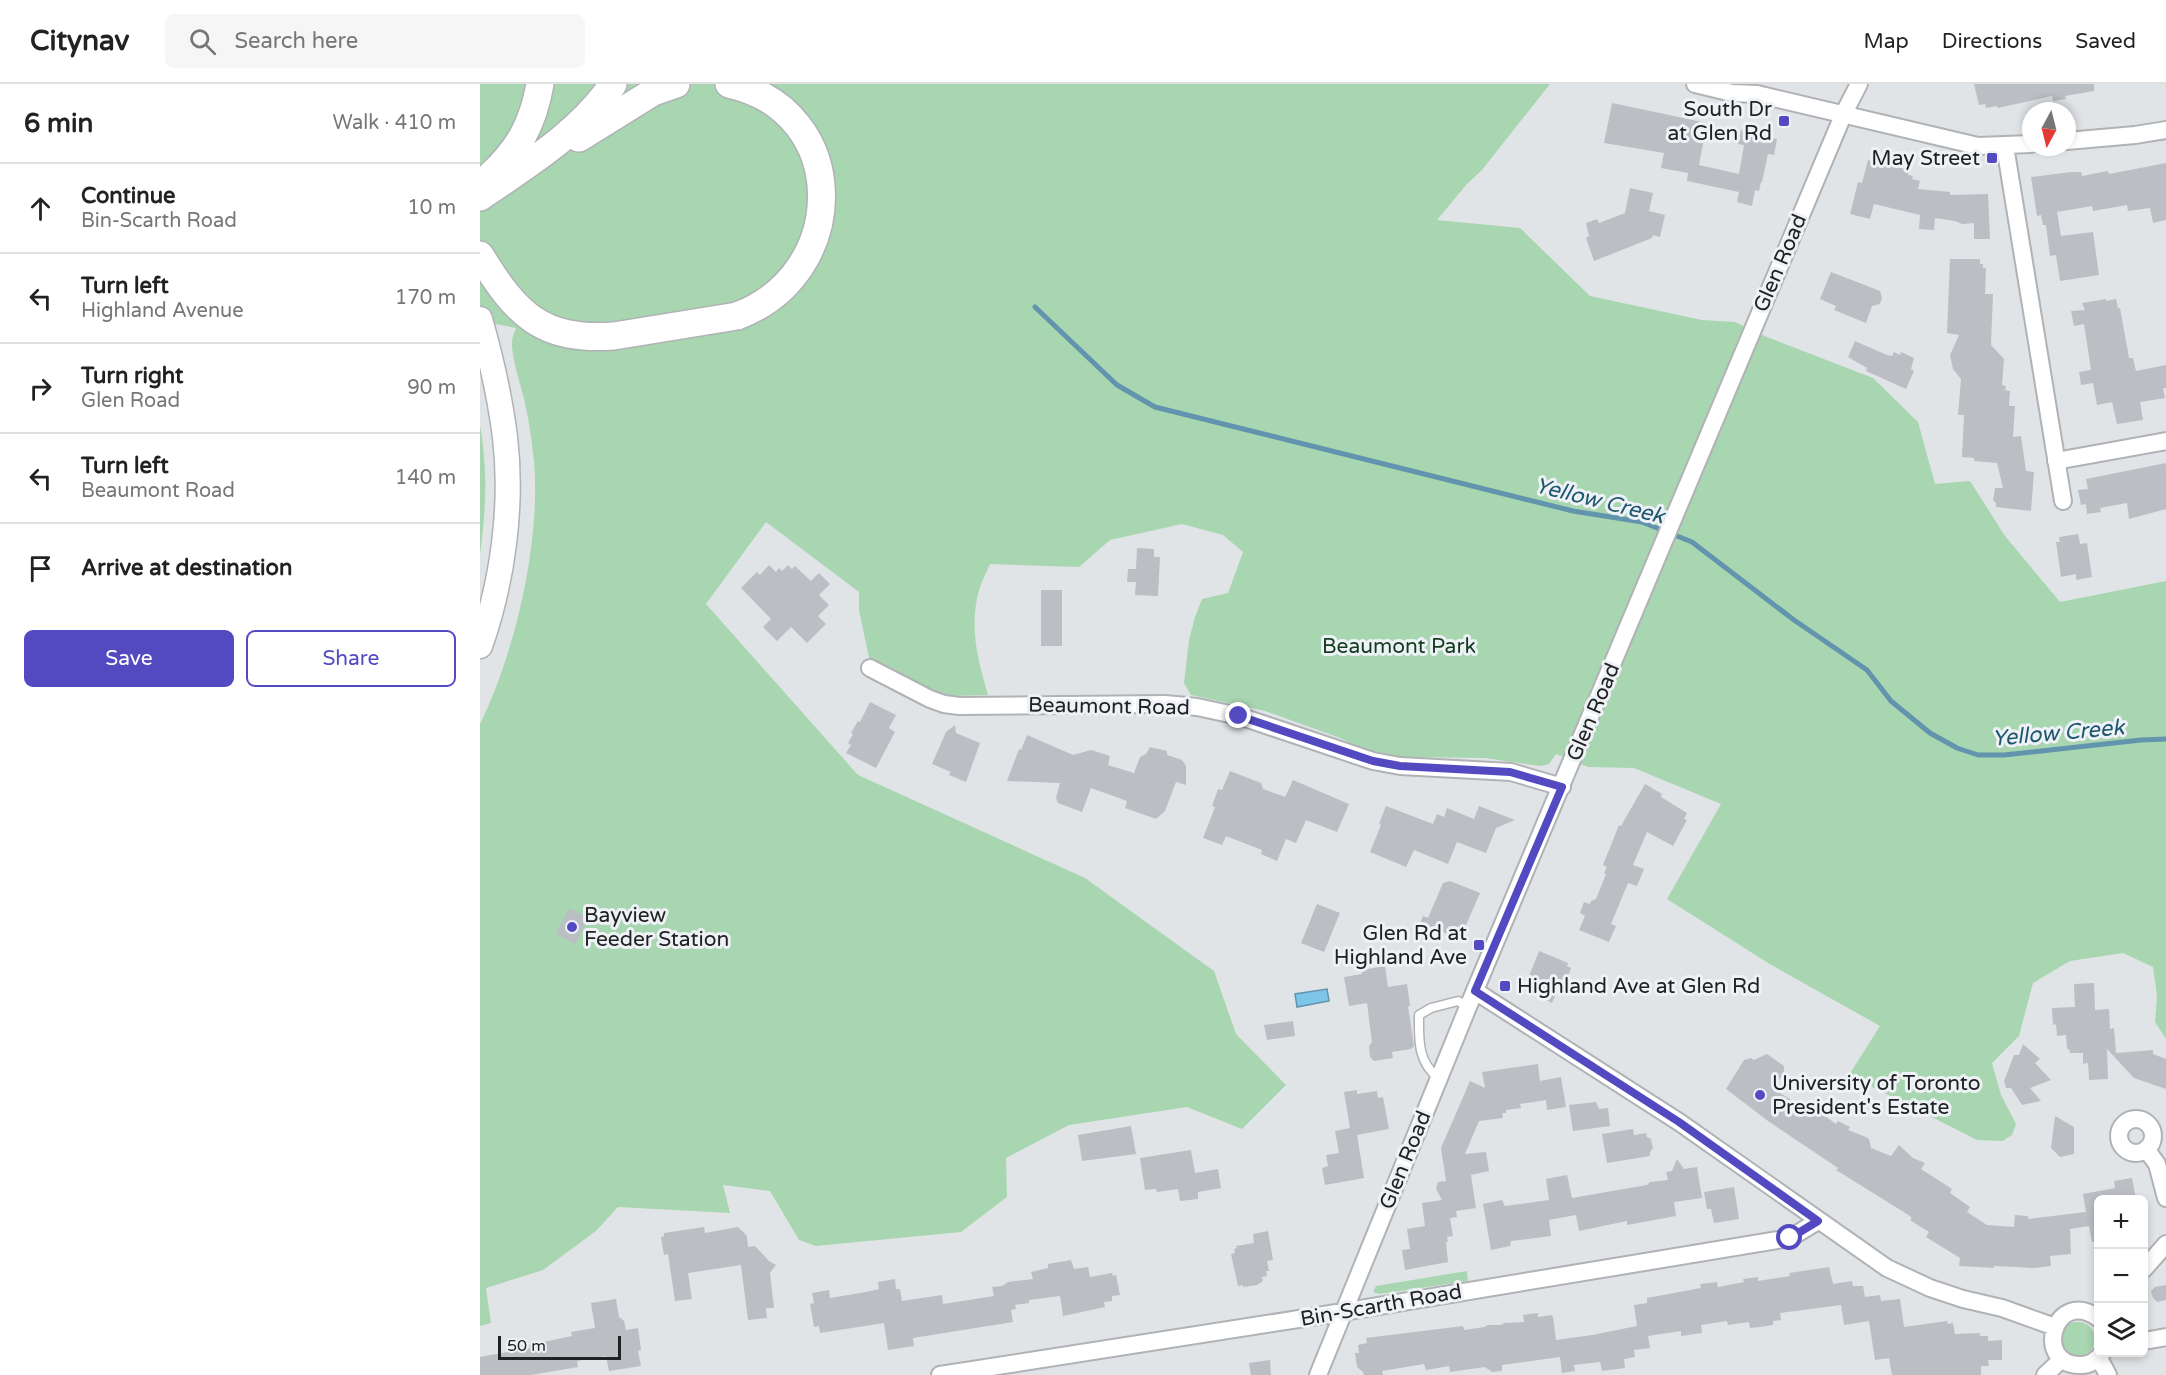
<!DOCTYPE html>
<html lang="en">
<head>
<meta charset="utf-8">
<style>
	:root { --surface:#fff; --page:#f6f6f6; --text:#222; --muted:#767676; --line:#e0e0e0; --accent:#534ac2 }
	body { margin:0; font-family:"Varela Round",sans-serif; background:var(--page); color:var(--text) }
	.controls { position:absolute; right:18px; bottom:18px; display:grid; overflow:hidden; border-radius:9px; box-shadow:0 3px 9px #0003 }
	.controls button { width:54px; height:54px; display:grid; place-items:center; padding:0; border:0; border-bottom:2px solid var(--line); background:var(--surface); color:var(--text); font:30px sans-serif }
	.compass { position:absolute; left:1542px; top:18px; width:54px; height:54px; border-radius:50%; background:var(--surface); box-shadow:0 3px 9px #0003; rotate:187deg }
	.scale { position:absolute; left:18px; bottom:15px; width:123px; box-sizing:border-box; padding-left:6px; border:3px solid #202122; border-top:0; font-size:16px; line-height:21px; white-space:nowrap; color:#202122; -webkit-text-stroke:4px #eef1f5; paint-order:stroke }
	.stop { position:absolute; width:18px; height:18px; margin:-14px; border:4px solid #534ac2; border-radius:50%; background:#fff }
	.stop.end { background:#534ac2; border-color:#fff; box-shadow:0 2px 6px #0008 }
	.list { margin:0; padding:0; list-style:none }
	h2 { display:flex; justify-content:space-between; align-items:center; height:78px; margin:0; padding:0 24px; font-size:26px }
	h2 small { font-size:20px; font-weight:400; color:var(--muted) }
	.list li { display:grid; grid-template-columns:39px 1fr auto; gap:18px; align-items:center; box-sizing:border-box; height:90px; padding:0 24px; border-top:2px solid var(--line) }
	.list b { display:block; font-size:22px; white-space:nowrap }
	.list p { margin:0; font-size:20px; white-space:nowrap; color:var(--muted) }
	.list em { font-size:20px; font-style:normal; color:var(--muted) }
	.actions { display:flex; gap:12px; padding:18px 24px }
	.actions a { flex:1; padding:14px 0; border:2px solid var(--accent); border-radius:9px; text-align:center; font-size:21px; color:var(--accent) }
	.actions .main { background:var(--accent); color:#fff }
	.icon { flex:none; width:33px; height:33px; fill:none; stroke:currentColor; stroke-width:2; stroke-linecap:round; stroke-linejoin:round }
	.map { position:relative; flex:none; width:1686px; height:1291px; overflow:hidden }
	header { display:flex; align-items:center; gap:36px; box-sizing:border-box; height:84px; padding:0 30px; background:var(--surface); border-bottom:2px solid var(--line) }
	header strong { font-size:28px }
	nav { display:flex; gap:33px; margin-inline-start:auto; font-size:21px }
	.search { width:420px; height:54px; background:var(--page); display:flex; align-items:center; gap:15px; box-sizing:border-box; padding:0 21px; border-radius:9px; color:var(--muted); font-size:22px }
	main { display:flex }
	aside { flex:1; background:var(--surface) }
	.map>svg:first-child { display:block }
</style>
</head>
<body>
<header>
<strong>Citynav</strong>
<div class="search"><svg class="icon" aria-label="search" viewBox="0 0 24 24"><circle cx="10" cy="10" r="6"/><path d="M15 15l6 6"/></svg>Search here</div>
<nav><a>Map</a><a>Directions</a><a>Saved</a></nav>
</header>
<main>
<aside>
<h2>6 min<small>Walk · 410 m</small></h2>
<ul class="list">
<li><svg class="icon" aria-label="ahead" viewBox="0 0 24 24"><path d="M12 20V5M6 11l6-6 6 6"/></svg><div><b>Continue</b><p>Bin-Scarth Road</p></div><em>10 m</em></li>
<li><svg class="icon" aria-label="left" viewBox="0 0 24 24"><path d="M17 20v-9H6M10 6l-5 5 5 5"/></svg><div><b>Turn left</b><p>Highland Avenue</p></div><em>170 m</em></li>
<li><svg class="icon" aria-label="right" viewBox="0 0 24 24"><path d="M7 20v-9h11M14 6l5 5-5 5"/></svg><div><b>Turn right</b><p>Glen Road</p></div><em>90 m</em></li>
<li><svg class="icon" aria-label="left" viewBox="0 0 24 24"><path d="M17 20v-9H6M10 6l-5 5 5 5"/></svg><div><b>Turn left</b><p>Beaumont Road</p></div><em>140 m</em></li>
<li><svg class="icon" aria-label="arrive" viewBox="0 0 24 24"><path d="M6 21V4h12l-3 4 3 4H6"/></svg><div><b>Arrive at destination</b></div></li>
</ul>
<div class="actions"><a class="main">Save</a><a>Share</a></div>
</aside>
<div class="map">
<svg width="1686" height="1291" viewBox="0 0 1686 1291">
	<rect width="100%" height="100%" fill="#e1e4e7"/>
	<path fill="#a8d6b0" d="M0 0H1070L1002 86 987 100 957 136 1040 144 1110 212 1222 236 1255 238 1287 253 1393 294 1438 338 1455 400 1490 397 1525 452 1580 518 1686 497V955L1675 938 1677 912 1673 883 1643 869 1590 877 1553 899 1539 952 1512 979 1521 1011 1536 1040 1532 1051 1523 1057 1497 1056 1369 991 1400 942 1288 879 1187 815 1241 720 1154 684 1108 683 1076 670 1069 680 1060 682 1005 674 922 673 885 666 860 654 785 627 711 611 704 599 709 556 715 533 722 515 748 509 763 468 743 451 702 440 630 456 599 483 510 480C505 491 499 503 497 515 490 548 499 580 508 611L472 612 449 606 389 574 379 526V508L286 438 226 520 378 691 605 794 734 887 756 950 806 1001 762 1045 707 1023 589 1041 526 1074 527 1113 481 1148 336 1162 319 1156 290 1107 243 1101 250 1129 138 1123 116 1147 63 1186 6 1204 11 1239 0 1242V640C35 569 61 458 54 378 52 358 49 336 44 315 40 298 33 279 32 262 31 256 34 249 36 244L0 237Z
		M0 341C8 385 6 427 0 470Z
		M987 1187 988 1197 899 1210 893 1208 896 1202Z
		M1581 1255a17 17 0 1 1 34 0a17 17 0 1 1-34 0Z"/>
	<path fill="#7ec5ea" stroke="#6294ae" stroke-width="1.5" d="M847 905 849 917 817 923 815 910Z"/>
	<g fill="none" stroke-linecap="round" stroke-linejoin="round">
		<path stroke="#6294ae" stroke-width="5" d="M555 223 637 301 675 323 1093 427 1162 438 1212 458 1314 536 1387 586 1411 617 1450 649 1477 664 1498 671H1524L1661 656 1686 655"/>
	</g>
	<path fill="#bbbec2" d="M1494 0H1614V7L1585 12 1586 15 1573 17 1572 12 1518 24 1517 22 1506 24 1505 20 1499 21Z
		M1132 19 1227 39 1219 81 1259 90 1264 61 1258 60 1261 46 1297 55 1294 71 1288 70 1282 98H1281L1279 107 1275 106 1272 122 1257 118 1259 108 1207 97 1208 89 1181 84 1184 69 1124 59Z
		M1388 76 1429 86 1428 91 1433 92 1432 95 1440 97 1438 105 1470 108V111L1508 110 1510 155H1494V139L1482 140 1475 137 1455 134 1454 146 1439 145 1440 131 1394 120 1390 135 1370 130 1378 98 1382 99Z
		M1686 79V136L1673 139 1670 124 1648 127 1647 121 1613 127 1612 122 1577 128 1581 152 1613 148 1619 191 1580 197 1576 171 1570 172 1566 141H1563L1561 131 1557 132 1551 93 1591 88H1601L1602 92 1628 87 1629 90Z
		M1150 104 1173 109 1169 127 1185 131 1180 153 1173 151 1172 154 1114 177 1106 154 1109 152 1106 139 1117 135 1119 139 1145 129Z
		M1470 175H1500V180H1503V184H1506L1505 210H1513L1511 261 1524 275 1522 301 1526 302 1525 306 1530 307 1529 322H1535L1533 353 1541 352 1546 387 1554 388 1551 427 1516 423V419L1513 416 1515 404H1523L1517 379 1494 377V374L1482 373 1484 331H1478L1481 295 1473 285 1470 271 1479 251 1467 249Z
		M1351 188 1400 207 1402 214 1400 220 1392 222 1386 239 1354 226 1356 222 1340 215Z
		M1626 215V217L1636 215 1638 224H1640L1649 274H1653L1656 287 1686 281V304H1683L1685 314 1660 318 1663 336 1637 340 1632 318 1617 321 1613 299 1601 301 1599 288 1611 286 1604 240 1594 242 1591 227 1605 226 1602 219Z
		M1375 257 1407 271 1412 272 1414 268 1420 271 1421 268 1434 274 1431 285 1434 287 1426 305 1386 287 1387 284 1368 273Z
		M1686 379V425L1649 435 1647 419 1620 424 1621 428 1607 430 1606 420 1601 421 1598 406 1608 405 1606 395Z
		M1598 450 1600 460 1607 459 1612 493 1596 496V490L1581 493 1576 458H1580L1579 453Z
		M657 464 674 465V473H680L678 512 655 511 656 498H647L648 485H656Z
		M289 481 296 488 299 484 302 487 308 481 312 485 315 482 331 497 339 489 350 500 339 511 349 521 338 532 346 540 327 559 311 543 297 557 283 543 291 535 261 504 277 488 280 491Z
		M561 506H582V562H561Z
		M390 618 416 631 409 644 415 648 396 684 366 669 371 661 368 659 373 650 371 649 378 637 380 638Z
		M475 641 476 649 500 659 486 698 469 691 471 688 452 680 466 648Z
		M547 651 593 671 611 666 630 672 628 681 654 689 660 673 666 670 670 663 687 667V671L702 676 706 682V701L696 698 685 727 676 735 645 724 647 717 611 704 602 728 578 719 576 714 580 699 527 697 539 665 541 666Z
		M750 687 781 699 783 705 805 713 813 696 869 720 857 748 826 736 816 759 806 755 797 777 781 770 782 766 746 752 742 761 723 754 735 723 732 722 738 705 742 706Z
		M1165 700 1182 710 1181 713 1207 729 1204 735 1207 736 1193 762 1167 748 1153 781 1164 785 1157 802 1148 799 1131 840 1136 842 1129 858 1099 846 1105 832 1100 829 1104 818 1110 820 1111 817 1116 815 1126 790 1124 789 1127 783 1123 781 1139 741 1141 742Z
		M906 722 953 740 957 730 964 733 967 724 994 735 999 722 1035 736 1016 744 1006 769 977 758 968 780 934 766 926 783 890 768 901 741 899 740Z
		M970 797 1000 809 980 855 955 845 953 850 938 844 943 832 948 834 963 799Z
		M837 820 860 829 844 868 821 859Z
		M89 824 109 834 95 860 76 850Z
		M1059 867 1088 879 1087 882 1091 884 1086 897 1082 895 1072 919 1044 905Z
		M905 882 908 903 927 900 930 922H928L934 962 931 965 912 968 913 974 894 977 890 973 889 962 892 958 887 919 869 922 864 893 882 890V886Z
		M1614 899 1615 926 1629 925 1630 945 1634 944 1636 969 1673 966V970L1686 975V1005L1654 994 1627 965 1628 995 1609 996 1608 979 1603 980V969H1590L1589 965H1587L1586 951 1577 952 1576 940 1573 941 1572 924 1595 923 1594 900Z
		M813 937 815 952 787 956 784 941Z
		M1543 960 1560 975 1555 979 1571 996 1550 1004 1561 1017 1542 1021 1531 1004H1526L1524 997 1534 971H1539Z
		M1287 970 1304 982V989L1293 1005 1340 1033 1342 1030 1356 1040 1358 1037 1370 1043 1368 1046 1386 1053 1389 1055 1391 1064 1411 1072 1419 1061 1433 1074 1445 1079 1441 1085 1472 1105 1470 1109 1490 1123 1487 1128 1507 1141 1534 1143 1535 1131 1548 1132V1135L1606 1128 1603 1110 1635 1104 1634 1097 1652 1094 1656 1116H1618V1158H1612L1609 1142 1590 1145 1591 1170 1570 1172 1571 1182 1554 1184 1514 1182V1184L1479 1182 1480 1174 1446 1153 1449 1148 1430 1136 1432 1134 1427 1130 1356 1086 1358 1084 1288 1037 1246 1005 1264 976 1271 974 1274 976Z
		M1058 980 1060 997 1081 993 1086 1023 1067 1026 1066 1016 1040 1020 1041 1024 1026 1026V1029H1022L1023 1034 999 1037 985 1070 1006 1068 1009 1087 991 1091 996 1124 976 1127 977 1133 970 1134 973 1152 967 1153 968 1158H966L968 1178 925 1186 922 1166 930 1165 927 1145 945 1142 942 1119 962 1116 956 1105 958 1098 966 1097 961 1064 990 997 1005 1004 1002 988Z
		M877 1006V1010L897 1007 898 1014 903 1013 909 1045 877 1051 884 1094 845 1101 842 1084 848 1082 846 1071 859 1069 855 1047 870 1044 864 1008Z
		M1116 1018 1119 1025 1128 1024 1130 1042 1093 1047 1089 1021Z
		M1575 1032 1594 1043V1070L1580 1073 1571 1064Z
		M651 1042 656 1070 602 1077 598 1051Z
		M1153 1045 1154 1051 1166 1049 1167 1053 1171 1055 1173 1064 1170 1068V1072L1127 1079 1122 1050Z
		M711 1066 715 1089 738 1085 741 1104 718 1108V1115L700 1117 698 1105 677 1108 676 1105 665 1106 660 1074Z
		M1197 1075 1204 1085 1217 1083 1222 1114 1194 1118 1196 1132 1147 1141V1137L1099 1147 1096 1131 1069 1136 1071 1152 1031 1157 1030 1162 1011 1166 1003 1120 1022 1116 1025 1122 1069 1116 1066 1095 1087 1091 1092 1114 1167 1101 1170 1098 1188 1096 1186 1088 1192 1087Z
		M1254 1103 1259 1135 1234 1139 1231 1125H1227L1224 1108Z
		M224 1143 225 1149 258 1143 267 1152 268 1163 275 1162 289 1177 296 1181 290 1189 294 1224H286L287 1234 268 1236 261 1181 208 1189 212 1215 195 1217 188 1170 184 1171 181 1153 184 1152V1149Z
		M788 1147 793 1176 787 1177 789 1187H786L787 1192 782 1193 783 1197 777 1201 763 1203V1201L758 1202 751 1170 755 1169 754 1165 757 1164 756 1162 774 1159 773 1150Z
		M591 1176 594 1185 608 1183 610 1193 632 1189 633 1192 636 1191 640 1211 632 1212V1217L624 1218 625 1223 583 1232 580 1212 549 1216V1219L535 1221 536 1225 531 1226 533 1238 433 1254 434 1262 408 1266 404 1239 340 1249 339 1242 334 1243 330 1220 334 1219 332 1209 349 1206 350 1214 386 1208 399 1205 398 1198 415 1195 416 1205H420L422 1217 462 1211 463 1220 514 1212 512 1203 522 1202 528 1198 553 1195 551 1188 568 1184V1180Z
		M1349 1183 1353 1200 1372 1197 1373 1202H1383L1385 1213 1400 1211 1401 1217 1420 1215 1424 1243 1467 1237 1468 1240 1473 1239 1475 1250 1500 1249V1252H1508V1257L1522 1256V1276H1508L1509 1282H1501V1291H1412L1409 1274 1395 1276 1389 1237 1364 1241 1361 1221 1300 1229 1301 1236 1293 1237V1241L1280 1243 1270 1244 1269 1238 1248 1241 1247 1237 1221 1241 1222 1249 1201 1252V1247L1168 1252 1170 1264 1154 1266 1155 1273 1144 1275 1145 1284 1122 1287 1120 1278 1094 1281 1095 1287 1082 1289 1080 1273 1022 1281V1287L1012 1288 1005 1283 970 1288 969 1282 946 1286 944 1280 902 1287 903 1291H884L883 1288 877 1283 875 1269H879L878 1261 887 1259 886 1254 983 1242 984 1246 1005 1243 1007 1241H1021L1024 1239 1044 1238 1043 1231 1058 1229V1233L1071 1231 1073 1233 1076 1256 1112 1251 1157 1242 1154 1221 1167 1219V1214L1221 1204 1220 1200 1237 1198 1238 1203 1264 1198 1263 1195 1278 1193V1197L1310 1192 1309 1189Z
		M1686 1201V1216L1677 1218 1673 1214 1671 1207 1675 1203Z
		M136 1215 139 1233 144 1237 146 1246 158 1244 161 1266 158 1267 161 1282 129 1287 126 1272 97 1277 98 1283 51 1291H0V1273L50 1264 49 1261 92 1252 91 1248 115 1244 111 1219Z
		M790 1276 791 1291H771L769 1279Z"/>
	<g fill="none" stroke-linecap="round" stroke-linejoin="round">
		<g stroke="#b0b2b6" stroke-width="11">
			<path id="service" d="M959 995C937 977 939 956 939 931L951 924 978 917 988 923"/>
		</g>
		<g stroke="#b0b2b6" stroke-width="20">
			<path id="minor" d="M1215 0 1252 9 1277 10 1498 62 1551 60
				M1587 57 1655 51 1686 46
				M1525 62 1583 417
				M1576 377 1686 357
				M390 584 450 615 464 620 479 622 685 620 717 623 759 632 893 677 920 682 1031 688 1082 703
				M995 907 1199 1038 1407 1184 1450 1204 1483 1215 1522 1224 1575 1243
				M1639 1052a17 17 0 1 1 34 0a17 17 0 1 1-34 0Z
				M1666 1065 1677 1080 1686 1114
				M1664 1185 1686 1160
				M1618 1234C1574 1203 1553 1280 1599 1281 1609 1282 1617 1276 1623 1268
				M1664 1257 1686 1253
				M1619 1274 1628 1291
				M460 1291 838 1232 1310 1154 1338 1137
				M838 1291 988 923 1364 29 1379 0
				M1565 1291 1582 1275"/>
		</g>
		<g stroke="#b0b2b6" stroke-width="27">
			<path id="secondary" d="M0 235C11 274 20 313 25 353 33 421 23 497 0 562"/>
		</g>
		<g stroke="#b0b2b6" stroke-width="30">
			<path id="primary" d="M99 54 173 8 196 0
				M10 92C39 65 53 40 60 0
				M0 113C47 81 101 48 133 0
				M0 171C36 230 61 257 134 252L257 232C370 190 372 27 249 0"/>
		</g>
		<use href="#service" stroke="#fff" stroke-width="8"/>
		<use href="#minor" stroke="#fff" stroke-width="16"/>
		<use href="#secondary" stroke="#fff" stroke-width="24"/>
		<use href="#primary" stroke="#fff" stroke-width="27"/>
	</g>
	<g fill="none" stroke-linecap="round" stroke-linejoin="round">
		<path stroke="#534ac2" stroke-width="8" d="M759 632 893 677 920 682 1030 688 1082 703 995 907 1199 1038 1338 1137 1310 1154"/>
	</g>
	<g fill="#534ac2" stroke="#eef1f5" stroke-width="2">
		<rect x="1298" y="31" width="12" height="12" rx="3"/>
		<rect x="1506" y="68" width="12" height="12" rx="3"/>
		<circle cx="92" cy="843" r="6"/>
		<rect x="993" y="855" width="12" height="12" rx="3"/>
		<rect x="1019" y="896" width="12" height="12" rx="3"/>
		<circle cx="1280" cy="1011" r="6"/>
	</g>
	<g text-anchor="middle" stroke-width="6" stroke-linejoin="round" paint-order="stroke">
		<g font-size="21" fill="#202122" stroke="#eef1f5" text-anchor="end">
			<text x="1292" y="32">South Dr<tspan x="1292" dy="24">at Glen Rd</tspan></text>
			<text x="1500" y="81">May Street</text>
			<text x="104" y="838" text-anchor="start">Bayview<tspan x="104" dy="24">Feeder Station</tspan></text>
			<text x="987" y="856">Glen Rd at<tspan x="987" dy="24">Highland Ave</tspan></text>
			<text x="1037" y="909" text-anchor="start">Highland Ave at Glen Rd</text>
			<text x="1292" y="1006" text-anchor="start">University of Toronto<tspan x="1292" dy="24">President's Estate</tspan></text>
		</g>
		<g font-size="21" fill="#202122" stroke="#eef1f5">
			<text transform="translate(1300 179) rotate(-67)" y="7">Glen Road</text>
			<text transform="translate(629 622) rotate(1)" y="7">Beaumont Road</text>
			<text transform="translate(1113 628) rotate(-67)" y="7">Glen Road</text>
			<text transform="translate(925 1076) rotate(-68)" y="7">Glen Road</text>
			<text transform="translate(901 1221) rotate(-10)" y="7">Bin-Scarth Road</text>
		</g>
		<g font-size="21" fill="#113c1e" stroke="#eef1f5">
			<text x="919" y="569">Beaumont Park</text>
		</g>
		<g font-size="22" font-style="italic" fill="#1f5670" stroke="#eef1f5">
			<text transform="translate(1120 416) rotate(14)" y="8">Yellow Creek</text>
			<text transform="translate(1578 648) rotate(-5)" y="8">Yellow Creek</text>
		</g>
	</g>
</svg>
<div class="controls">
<button>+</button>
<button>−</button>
<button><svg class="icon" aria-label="layers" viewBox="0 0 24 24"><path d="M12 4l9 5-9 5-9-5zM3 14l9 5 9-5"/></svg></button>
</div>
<svg class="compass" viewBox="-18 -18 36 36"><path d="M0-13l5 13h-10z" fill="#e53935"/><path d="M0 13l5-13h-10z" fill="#767676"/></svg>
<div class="scale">50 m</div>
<div class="stop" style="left:1310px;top:1154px"></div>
<div class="stop end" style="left:759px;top:632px"></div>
</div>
</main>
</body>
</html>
